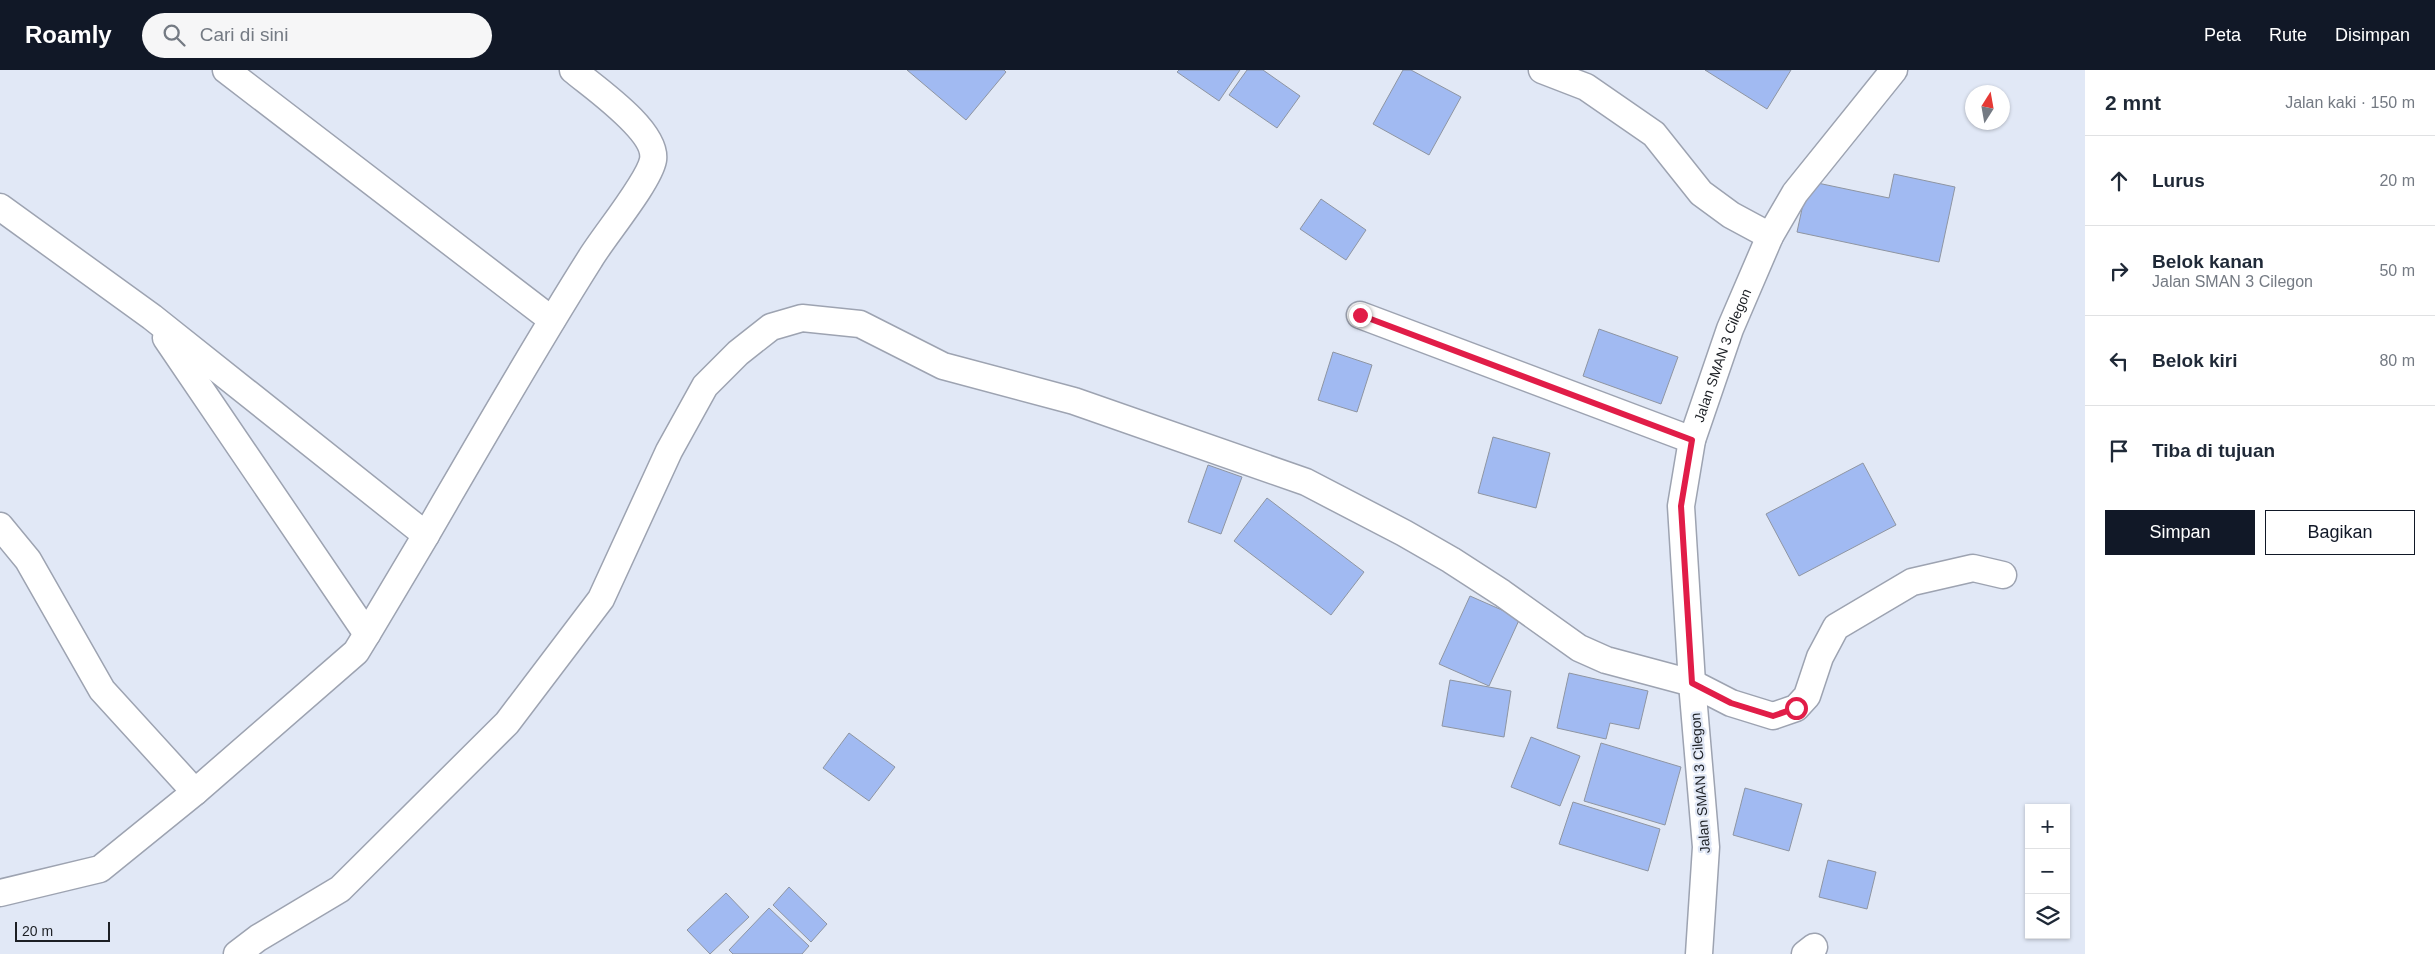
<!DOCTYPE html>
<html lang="id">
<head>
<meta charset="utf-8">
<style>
	:root { --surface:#fff; --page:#f6f6f7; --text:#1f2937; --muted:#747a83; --line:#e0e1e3; --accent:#111827 }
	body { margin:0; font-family:Helvetica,sans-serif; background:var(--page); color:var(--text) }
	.controls { position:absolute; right:15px; bottom:15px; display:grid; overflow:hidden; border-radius:0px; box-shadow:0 1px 4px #0004 }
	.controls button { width:45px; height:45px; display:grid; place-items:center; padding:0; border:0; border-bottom:1px solid var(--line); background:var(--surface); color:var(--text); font:25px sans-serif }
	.compass { position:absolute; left:1965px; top:15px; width:45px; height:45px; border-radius:50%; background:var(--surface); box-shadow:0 1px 4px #0004; rotate:11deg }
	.scale { position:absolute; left:15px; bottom:12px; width:95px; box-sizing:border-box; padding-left:5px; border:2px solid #1c1f24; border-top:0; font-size:14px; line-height:18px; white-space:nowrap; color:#1c1f24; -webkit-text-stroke:4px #e1e8f6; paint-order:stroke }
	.stop { position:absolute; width:15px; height:15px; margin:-11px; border:4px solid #e11d48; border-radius:50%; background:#fff }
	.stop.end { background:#e11d48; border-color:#fff; box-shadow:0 1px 5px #0008 }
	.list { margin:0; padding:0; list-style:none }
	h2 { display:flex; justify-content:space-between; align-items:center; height:65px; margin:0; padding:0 20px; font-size:21px }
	h2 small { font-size:16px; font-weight:400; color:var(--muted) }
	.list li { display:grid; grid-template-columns:32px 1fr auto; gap:15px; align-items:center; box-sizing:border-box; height:90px; padding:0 20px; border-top:1px solid var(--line) }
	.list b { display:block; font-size:19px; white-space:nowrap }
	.list p { margin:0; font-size:16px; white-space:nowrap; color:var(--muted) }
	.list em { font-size:16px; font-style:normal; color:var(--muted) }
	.actions { display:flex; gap:10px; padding:15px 20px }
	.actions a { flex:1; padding:11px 0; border:1px solid var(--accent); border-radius:0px; text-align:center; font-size:18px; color:var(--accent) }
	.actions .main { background:var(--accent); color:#fff }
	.icon { flex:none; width:28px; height:28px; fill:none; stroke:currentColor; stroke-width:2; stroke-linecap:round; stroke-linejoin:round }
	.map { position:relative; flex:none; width:2085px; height:884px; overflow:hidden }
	header { display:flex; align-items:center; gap:30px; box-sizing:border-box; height:70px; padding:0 25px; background:var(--accent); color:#fff }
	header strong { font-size:24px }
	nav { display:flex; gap:28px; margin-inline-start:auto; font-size:18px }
	.search { width:350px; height:45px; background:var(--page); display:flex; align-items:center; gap:12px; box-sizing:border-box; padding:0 18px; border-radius:28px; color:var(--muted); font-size:19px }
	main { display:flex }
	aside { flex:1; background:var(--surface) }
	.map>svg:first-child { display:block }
</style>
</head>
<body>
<header>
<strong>Roamly</strong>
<div class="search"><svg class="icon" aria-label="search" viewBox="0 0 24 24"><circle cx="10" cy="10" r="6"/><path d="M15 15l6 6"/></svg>Cari di sini</div>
<nav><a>Peta</a><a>Rute</a><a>Disimpan</a></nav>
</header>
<main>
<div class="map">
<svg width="2085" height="884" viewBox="0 0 2085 884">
	<rect width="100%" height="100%" fill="#e1e8f6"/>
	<path fill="#a1baf2" stroke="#8e95a2" d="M907 0H1004L1006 2 966 50Z
		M1179 0H1240L1219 31 1177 2Z
		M1247 0H1263L1300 26 1277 58 1229 25Z
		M1403 0H1411L1461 27 1429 85 1373 54Z
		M1705 0H1791L1767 39Z
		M1894 104 1955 117 1939 192 1797 162 1808 111 1889 128Z
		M1321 129 1366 160 1346 190 1300 159Z
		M1599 259 1678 287 1661 334 1583 306Z
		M1333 282 1372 295 1357 342 1318 330Z
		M1493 367 1550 383 1536 438 1478 423Z
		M1863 393 1896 455 1799 506 1766 444Z
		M1208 395 1242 407 1221 464 1188 452Z
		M1267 428 1364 502 1331 545 1234 471Z
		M1470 526 1520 548 1489 616 1439 594Z
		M1569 603 1648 621 1639 659 1610 653 1606 669 1557 658Z
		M1450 610 1511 621 1504 667 1442 656Z
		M849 663 895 697 869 731 823 698Z
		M1531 667 1580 686 1560 736 1511 717Z
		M1601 673 1681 697 1665 755 1584 731Z
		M1745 718 1802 734 1789 781 1733 765Z
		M1573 732 1660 759 1648 801 1559 774Z
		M1828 790 1876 802 1867 839 1819 827Z
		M789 817 827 854 811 872 773 835Z
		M726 823 749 847 710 884 687 860Z
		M769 838 809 876 802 884H733L729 880Z"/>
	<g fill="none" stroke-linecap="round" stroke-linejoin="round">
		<g stroke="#9da3b1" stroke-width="29">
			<g id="street">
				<path d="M226 0 552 250"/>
				<path d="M1542 0 1586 17 1654 64 1701 123 1731 145 1770 166"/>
				<path d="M0 137 152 247 426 465C480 372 533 279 590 189 603 167 649 112 653 90 658 61 593 17 573 0"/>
				<path d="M1360 245 1692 370"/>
				<path d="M166 268 367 564 426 465"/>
				<path d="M0 456 28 490 102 620 195 722 356 582 367 564"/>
				<path d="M0 823 100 799 195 722"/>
				<path d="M237 884 258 868 340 819 507 653 601 529 669 381 705 316 738 283 771 257 802 248 860 254 943 296 1074 331 1306 412 1404 463 1451 490 1502 523 1579 578 1606 590 1692 613 1731 633 1773 646 1796 638 1807 626 1820 587 1836 557 1912 512 1973 498 2003 505"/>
				<path id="s1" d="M1699 884 1706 777 1692 613 1681 436 1692 370 1730 259 1770 166 1795 123 1894 0"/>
				<path d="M1805 884 1814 877"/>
			</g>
		</g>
		<use href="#street" stroke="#fff" stroke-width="26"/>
	</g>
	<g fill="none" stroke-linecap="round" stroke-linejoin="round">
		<path stroke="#e11d48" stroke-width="6" d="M1360 245 1692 370 1681 436 1692 613 1731 633 1773 646 1796 638"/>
	</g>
	<g text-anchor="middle" stroke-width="4.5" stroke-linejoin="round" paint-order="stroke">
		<g font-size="14" fill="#1c1f24" stroke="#e1e8f6">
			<text dy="5" stroke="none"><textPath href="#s1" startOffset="606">Jalan SMAN 3 Cilegon</textPath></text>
			<text transform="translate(1700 713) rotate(-94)" y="5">Jalan SMAN 3 Cilegon</text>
		</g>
	</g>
</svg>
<div class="controls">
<button>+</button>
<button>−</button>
<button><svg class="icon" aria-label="layers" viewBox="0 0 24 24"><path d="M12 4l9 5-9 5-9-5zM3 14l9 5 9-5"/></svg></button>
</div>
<svg class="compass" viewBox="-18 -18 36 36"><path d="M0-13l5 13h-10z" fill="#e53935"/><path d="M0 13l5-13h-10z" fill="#747a83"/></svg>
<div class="scale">20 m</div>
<div class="stop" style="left:1796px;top:638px"></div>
<div class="stop end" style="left:1360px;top:245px"></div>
</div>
<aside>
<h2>2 mnt<small>Jalan kaki · 150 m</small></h2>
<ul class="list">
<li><svg class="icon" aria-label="ahead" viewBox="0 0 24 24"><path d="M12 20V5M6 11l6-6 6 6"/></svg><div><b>Lurus</b></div><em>20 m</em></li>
<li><svg class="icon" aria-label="right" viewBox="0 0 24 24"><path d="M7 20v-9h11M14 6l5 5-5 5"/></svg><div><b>Belok kanan</b><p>Jalan SMAN 3 Cilegon</p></div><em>50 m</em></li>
<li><svg class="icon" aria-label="left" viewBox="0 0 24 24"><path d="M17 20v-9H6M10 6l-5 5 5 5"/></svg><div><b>Belok kiri</b></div><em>80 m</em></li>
<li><svg class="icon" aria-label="arrive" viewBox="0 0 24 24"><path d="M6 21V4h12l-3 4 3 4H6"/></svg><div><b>Tiba di tujuan</b></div></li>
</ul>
<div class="actions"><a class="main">Simpan</a><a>Bagikan</a></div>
</aside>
</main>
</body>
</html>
